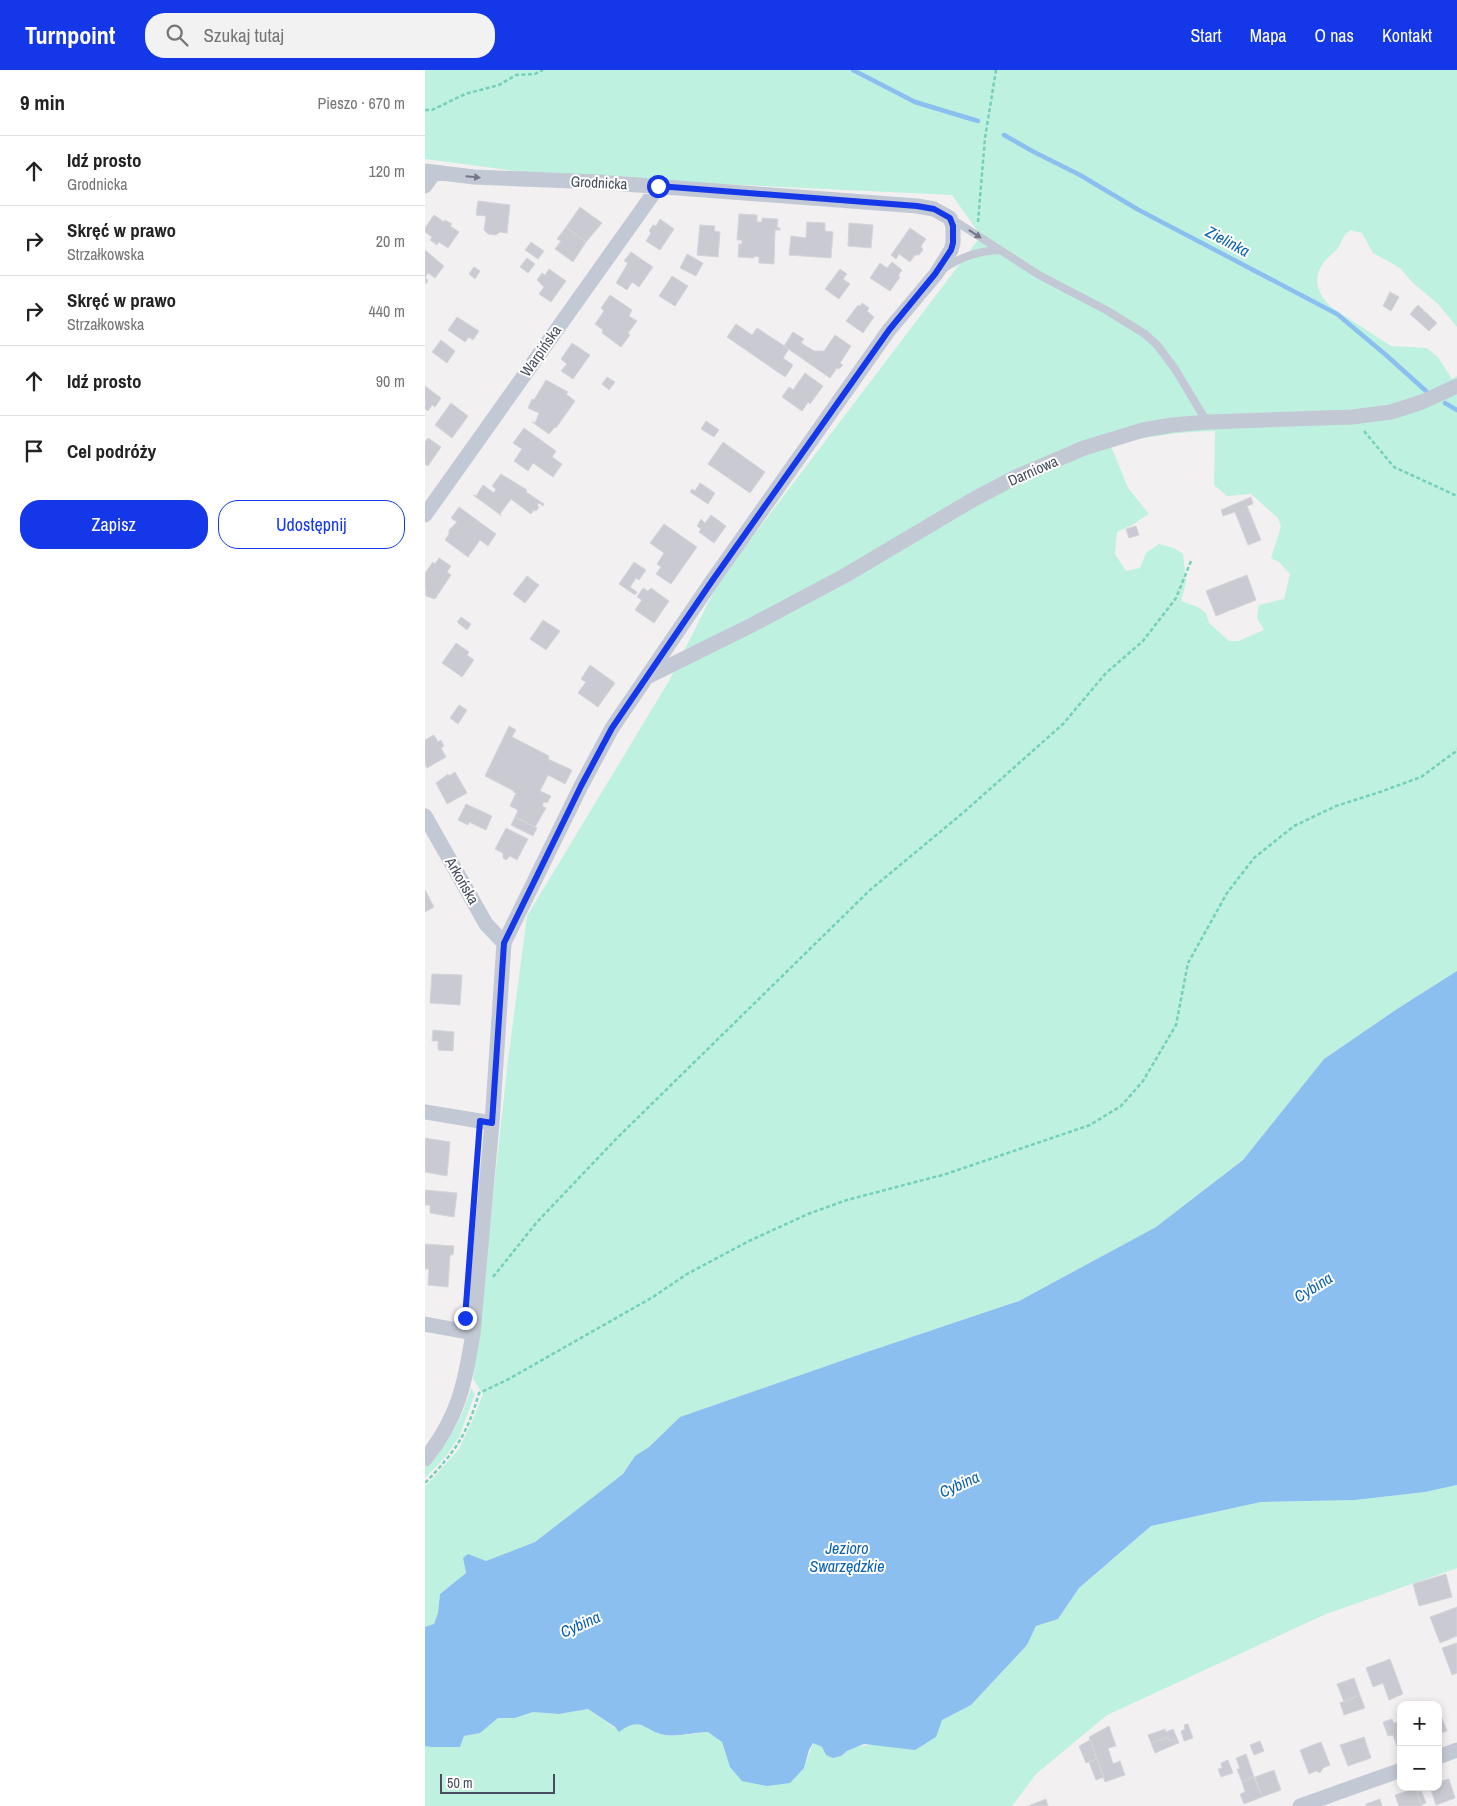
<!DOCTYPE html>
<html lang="pl">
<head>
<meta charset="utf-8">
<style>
	:root { --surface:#fff; --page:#f2f2f2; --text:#222; --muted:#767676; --line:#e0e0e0; --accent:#1438e8 }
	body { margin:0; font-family:"Archivo Narrow",sans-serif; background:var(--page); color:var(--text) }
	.controls { position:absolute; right:15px; bottom:15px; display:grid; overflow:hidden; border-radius:10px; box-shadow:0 2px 8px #0003 }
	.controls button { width:45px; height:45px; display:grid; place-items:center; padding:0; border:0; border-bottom:1px solid var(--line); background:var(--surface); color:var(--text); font:25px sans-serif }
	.scale { position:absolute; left:15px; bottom:12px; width:115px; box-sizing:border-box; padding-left:5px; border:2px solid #474d5e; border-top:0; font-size:14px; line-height:18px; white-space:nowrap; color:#474d5e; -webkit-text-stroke:4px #fff; paint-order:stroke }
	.stop { position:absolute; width:15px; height:15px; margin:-11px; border:4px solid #1438e8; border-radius:50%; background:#fff }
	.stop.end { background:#1438e8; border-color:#fff; box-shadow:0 1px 5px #0008 }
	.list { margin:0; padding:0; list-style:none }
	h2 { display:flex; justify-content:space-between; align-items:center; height:65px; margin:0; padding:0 20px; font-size:21px }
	h2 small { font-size:16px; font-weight:400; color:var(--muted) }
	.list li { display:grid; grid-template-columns:32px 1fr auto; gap:15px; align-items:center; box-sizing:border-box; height:70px; padding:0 20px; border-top:1px solid var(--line) }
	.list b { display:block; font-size:19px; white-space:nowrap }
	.list p { margin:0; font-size:16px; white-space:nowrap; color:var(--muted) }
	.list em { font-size:16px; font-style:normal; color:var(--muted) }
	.actions { display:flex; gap:10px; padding:15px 20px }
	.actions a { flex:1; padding:11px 0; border:1px solid var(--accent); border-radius:20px; text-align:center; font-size:18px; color:var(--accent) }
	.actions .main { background:var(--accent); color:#fff }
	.icon { flex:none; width:28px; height:28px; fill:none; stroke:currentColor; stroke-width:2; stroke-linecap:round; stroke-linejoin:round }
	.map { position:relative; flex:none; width:1032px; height:1736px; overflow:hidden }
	header { display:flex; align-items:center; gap:30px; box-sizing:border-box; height:70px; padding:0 25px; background:var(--accent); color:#fff }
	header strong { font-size:24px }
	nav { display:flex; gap:28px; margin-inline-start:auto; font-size:18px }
	.search { width:350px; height:45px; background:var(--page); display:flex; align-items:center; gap:12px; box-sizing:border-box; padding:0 18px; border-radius:20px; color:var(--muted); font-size:19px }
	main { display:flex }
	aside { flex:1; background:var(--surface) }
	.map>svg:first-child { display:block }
</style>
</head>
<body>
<header>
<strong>Turnpoint</strong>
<div class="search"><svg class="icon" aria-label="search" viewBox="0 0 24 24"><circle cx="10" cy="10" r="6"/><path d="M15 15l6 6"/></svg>Szukaj tutaj</div>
<nav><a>Start</a><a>Mapa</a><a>O nas</a><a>Kontakt</a></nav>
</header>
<main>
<aside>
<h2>9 min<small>Pieszo · 670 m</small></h2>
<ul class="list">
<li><svg class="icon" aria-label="ahead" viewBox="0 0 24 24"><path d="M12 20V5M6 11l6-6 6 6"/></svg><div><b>Idź prosto</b><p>Grodnicka</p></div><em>120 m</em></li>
<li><svg class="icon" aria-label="right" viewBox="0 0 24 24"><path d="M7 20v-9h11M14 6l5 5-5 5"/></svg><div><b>Skręć w prawo</b><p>Strzałkowska</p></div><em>20 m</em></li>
<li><svg class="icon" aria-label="right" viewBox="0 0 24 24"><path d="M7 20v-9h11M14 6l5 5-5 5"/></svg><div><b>Skręć w prawo</b><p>Strzałkowska</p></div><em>440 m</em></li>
<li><svg class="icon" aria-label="ahead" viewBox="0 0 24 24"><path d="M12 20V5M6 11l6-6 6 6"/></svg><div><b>Idź prosto</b></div><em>90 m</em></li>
<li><svg class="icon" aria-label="arrive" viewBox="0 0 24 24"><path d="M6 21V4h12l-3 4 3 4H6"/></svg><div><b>Cel podróży</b></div></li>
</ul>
<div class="actions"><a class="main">Zapisz</a><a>Udostępnij</a></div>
</aside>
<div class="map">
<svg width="1032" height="1736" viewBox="0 0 1032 1736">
	<rect width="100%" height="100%" fill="#f2f0f0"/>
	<path fill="#bef1df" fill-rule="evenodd" d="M0 0H1032V257L1013 234 988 213 975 198 948 183 937 163 926 160C916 166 919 169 913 178 909 183 903 187 899 192 887 208 892 224 906 237L966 276 1002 278 1013 287 1027 309 1032 306V901L972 939 899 989 818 1090 731 1157 594 1231 433 1285 255 1347 224 1377 210 1386 198 1404 110 1472 61 1491 38 1489 41 1503 15 1524 13 1543 9 1555 0 1557V1417L34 1379 49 1347 58 1324 48 1309 83 990 102 846 244 611 294 511 556 166 527 125 129 106 0 89ZM790 361 789 415 802 426 826 424 853 448 856 457 846 488 854 492 865 504 859 529 834 535 832 548 839 560 813 571H804L784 553 781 543 773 537 756 531 761 512 758 484 749 478 734 474 721 483 715 498 701 501 690 484 692 462 707 455 724 444 703 418 686 376C721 366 753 362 790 361Z
		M46 1318 50 1324 34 1367 21 1386 0 1408V1398C22 1374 37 1350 46 1318Z
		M1032 1415V1498L901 1544 682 1645 611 1704 587 1736H0V1676L6 1677H35L39 1666 55 1663 73 1648H90L108 1642 134 1644 163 1639 194 1661C217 1645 218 1661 240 1665 252 1667 272 1663 283 1662L297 1672 305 1697 379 1698 388 1673 397 1677 401 1685 416 1686C436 1668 465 1677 490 1679L517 1650 546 1635 602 1575 611 1556 633 1549 654 1518 726 1456 836 1432 930 1430 1000 1422Z"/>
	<path fill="#8abfef" d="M1032 901V1415L1000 1422 930 1430 836 1432 726 1456 654 1518 633 1549 611 1556 602 1575 546 1635 517 1650 511 1667 490 1680 439 1674 422 1681 416 1686 408 1688 401 1685 397 1677 388 1673 384 1680 379 1698 365 1713 342 1716 317 1711 305 1697 297 1672 283 1662C272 1662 252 1667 240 1665 218 1661 217 1645 194 1662L190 1657 163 1639 134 1644 108 1642 90 1648H73L55 1663 39 1666 35 1677H6L0 1676V1557L9 1554 13 1543 15 1524 41 1503 38 1488 43 1484 61 1491 110 1472 198 1404 210 1386 224 1377 255 1347 433 1285 594 1231 731 1157 818 1090 899 989 972 939Z"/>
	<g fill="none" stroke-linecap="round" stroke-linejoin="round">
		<path stroke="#8abfef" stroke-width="4.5" d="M428 0 490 32 553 51
			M579 65 609 82 655 105 712 139 912 244 961 285 1001 321
			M1020 333 1032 340"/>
	</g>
	<path fill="#cacbd2" stroke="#d4d4db" d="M53 131 85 135 82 163 75 162 71 165 63 164 59 160 61 146 51 145Z
		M155 137 177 153 161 172 141 157Z
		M314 144 332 145V152H337V148L353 149 352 157 355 158V160H350L349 194 334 193V187L329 186V188L313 187 314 174H317V170H312Z
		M9 145 19 152 20 150 27 154 25 156 34 162 23 178 14 172 12 175 5 170 7 167 0 162V158Z
		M235 149 249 159 235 180 221 171 226 163 224 161 228 155 231 156Z
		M382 152 400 153V161L408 162 406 188 364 185 366 166 381 168Z
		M424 153 448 155 446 178 423 176Z
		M275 155 290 156 289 161 295 162 293 187 272 185Z
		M141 157 161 172 148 192 130 179 136 171 132 169Z
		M485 158 501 169 496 176 498 180 494 185H490L485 192 474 184 471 189 466 185Z
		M106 172 119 181 113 189 100 180Z
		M0 180 19 196 10 208 3 203 0 208 3 210 1 214 0 213Z
		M206 182 228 197 214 217 207 212 202 220 191 213 203 193 199 191Z
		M262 184 278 193 271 206 255 198Z
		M102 188 110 194 103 203 95 197Z
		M467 192 477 200 473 206 475 207 465 221 445 208 455 193 462 198Z
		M49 197 55 201 50 209 44 204Z
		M124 199 141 211 126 232 114 224 119 217 112 210 117 203 120 205Z
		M415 199 422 204 418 209 425 214 414 229 400 219Z
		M247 206 263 216 250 236 234 226Z
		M965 222 974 227 966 241 958 236Z
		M185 225 207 240 204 246 212 251 203 263 205 265 196 277 177 263 178 260 170 254 179 241 176 238Z
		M437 233 444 238 442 241 449 247 438 263 421 251 433 235 435 236Z
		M993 235 1012 253 1004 261 985 244Z
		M32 247 54 261 48 270 44 267 40 272 23 260Z
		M311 254 327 265 332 258 364 279 358 288 368 295 360 307 302 267Z
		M368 262 379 269 376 273 389 281H399L410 265 426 276 415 293 418 295 414 299 412 298 405 308 359 276Z
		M16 270 30 281 22 293 7 282Z
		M147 273 165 285 148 309 136 301 142 294 136 289Z
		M380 303 398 316 385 334 383 332 377 341 357 327 364 317 368 320Z
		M182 307 190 312 184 320 177 314Z
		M121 310 143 322 141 324 150 331 131 358 130 357 124 364 107 352 110 353 114 343 103 338 107 329 109 330Z
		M0 316 16 328 10 337 7 335 3 341 0 339Z
		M26 333 43 346 27 368 10 355Z
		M281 351 294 360 289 367 276 359Z
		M99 358 131 381 127 387 137 394 128 407 108 393 103 401 89 391 97 379 88 373Z
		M3 368 16 377 3 396 0 394V372Z
		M298 372 340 402 325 423 283 394Z
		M76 404 102 420 101 422 119 434 118 436 114 433 112 435 114 437 111 441 109 440 106 444 86 429 75 444 77 446 48 425 51 426 58 415 69 423 71 419 67 416Z
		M275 413 290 423 283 434 265 422 267 419 270 421Z
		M826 427 828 434 822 436 836 470 823 475 810 442 798 446 796 440Z
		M34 437 71 464 63 476 55 470 43 487 20 470 24 464V460L32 452 26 448Z
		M286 445 301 456 289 473 274 462 276 459 272 456 276 449 280 453Z
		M239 454 272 477 246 514 231 504 236 497 232 494 239 483 225 473Z
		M711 456 714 465 704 468 701 459Z
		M14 488 26 496 22 502 26 505 10 529 1 526 0 503 8 492 10 494Z
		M209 492 221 500 214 510 211 508 205 517 212 522 210 525 194 514Z
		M822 505 831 530 791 546 781 521Z
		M102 506 114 515 100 533 88 524Z
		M218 518 223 521 226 518 244 531 229 553 210 540 217 530 212 527Z
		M36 547 46 554 42 560 32 552Z
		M118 550 135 561 121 580 105 569Z
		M31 573 44 582 42 585 49 590 37 607 17 593Z
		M165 595 190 613 173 637 153 623 161 612 156 609Z
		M34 635 42 640 33 654 25 648Z
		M84 656 91 660 87 667 124 686 123 689 147 700 140 714 123 705 115 721 126 726 122 733 119 732 117 736 121 738 110 757 90 747 93 740 85 736 91 723 88 722 89 721 60 706Z
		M9 665 13 672 16 670 19 676 16 678 21 687 2 698 0 694V670Z
		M30 702 42 723 22 734 11 713 23 704 24 706Z
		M41 734 67 746 61 760 44 752 43 755 33 750Z
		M90 747 112 758 108 766 86 755Z
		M81 758 103 769 92 790 85 786 81 790 78 788V783L70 779Z
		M0 820 9 837 0 842Z
		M7 904 37 905 35 935 5 933Z
		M8 960 29 962 28 981 13 980V971H7Z
		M0 1068 25 1072 22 1106 0 1102Z
		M0 1120 32 1123 29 1147 5 1143V1135H0Z
		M0 1174 29 1176 28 1185H25L23 1217 3 1215 4 1199H0Z
		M1021 1504 1027 1527 994 1536 988 1514Z
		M1032 1537V1566L1015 1573 1005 1547Z
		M1032 1573V1603L1027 1605 1017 1578Z
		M965 1589 978 1624 964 1630 958 1613 948 1617 941 1598Z
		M929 1608 935 1625 919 1632 912 1614Z
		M935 1625 940 1638 919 1645 915 1633Z
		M1013 1643H1015L1022 1661 1013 1664Z
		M967 1649 969 1653 976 1651V1675L972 1676 968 1665 963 1666 958 1652Z
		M763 1654 768 1668 759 1671 756 1661 760 1659 759 1655Z
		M684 1656 691 1676 683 1678 688 1694 695 1691 700 1705 680 1712 664 1667Z
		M740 1659 741 1662 748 1659 754 1673 751 1674 749 1669 744 1671 743 1667 726 1673 723 1665Z
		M743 1667 744 1671 749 1669 751 1674 730 1683 726 1673Z
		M939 1667 946 1688 923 1696 915 1675Z
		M665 1670 672 1689 661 1693 654 1676Z
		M835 1671 839 1681 829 1685 825 1675Z
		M896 1672 905 1695 898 1698 895 1703 891 1701 884 1704 875 1680Z
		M821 1684 829 1707 817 1712 812 1699H815L811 1688Z
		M672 1689 679 1707 671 1710 664 1692Z
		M803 1690 808 1703 796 1707 793 1699 797 1698 796 1693Z
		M849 1700 856 1720 837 1727 830 1707Z
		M829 1707 837 1727 819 1734 815 1724 820 1722 817 1712Z
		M1024 1709 1030 1728 1011 1735 1005 1717H1013V1712Z
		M991 1718 997 1736H974L970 1725Z
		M996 1720 1001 1733 996 1735 992 1722Z
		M621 1729 623 1736H603Z
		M955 1729 957 1736H941V1734Z"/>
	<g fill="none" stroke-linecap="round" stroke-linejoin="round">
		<path stroke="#74d0bb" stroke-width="2.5" stroke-dasharray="4 2.5" stroke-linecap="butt" d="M0 40H7L40 24 74 15 91 5 110 4 118 0
			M553 152 560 68 571 0
			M939 361 969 397 1032 426
			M68 1207 112 1152 192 1068 445 820 539 742 638 654 681 603 718 571 751 528 766 491
			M0 1413C30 1382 42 1365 54 1323L82 1310 228 1227 262 1204 324 1171 383 1144 422 1130 521 1104 665 1055 696 1036 718 1011 751 955 763 893 802 823 829 788 869 756 911 736 955 722 996 707 1030 682 1032 679"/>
		<path stroke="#c3c8d5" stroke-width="8" d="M527 149 614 205 681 240 720 264 733 276 750 299 782 352
			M518 199C535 187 554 181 574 180"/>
		<path stroke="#c3c8d5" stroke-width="15" d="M0 101 49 107 173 112 492 136 509 139 525 148 528 156V173L526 180 511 204 464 260 287 511 187 658 156 716 79 873 67 1053 48 1263C40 1314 33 1348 0 1389
			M0 116 10 102
			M0 445 233 117
			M224 606 327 555 421 505 549 429 593 406 659 378 718 360 747 355 782 352 927 347 966 342 997 332 1032 316
			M0 746 61 854 79 873
			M0 1042 67 1053
			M0 1254 48 1263
			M1013 1687 1032 1680
			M875 1736 976 1700"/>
	</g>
	<defs><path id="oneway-solid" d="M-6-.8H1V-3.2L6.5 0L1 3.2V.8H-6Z" transform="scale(1.25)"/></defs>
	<g fill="#727888">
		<use href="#oneway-solid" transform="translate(48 107) rotate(5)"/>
		<use href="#oneway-solid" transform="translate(550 164) rotate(33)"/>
	</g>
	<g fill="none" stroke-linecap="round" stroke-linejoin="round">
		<path stroke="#1438e8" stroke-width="6" d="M40 1248 55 1051 67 1053 79 873 156 716 187 658 287 511 464 260 510 204 526 180 528 173V156L525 148 509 139 492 136 233 116"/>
	</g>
	<g text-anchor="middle" stroke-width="4" stroke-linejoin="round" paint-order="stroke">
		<g font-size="15" fill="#474d5e" stroke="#fff">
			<text transform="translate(174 113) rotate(3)" y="5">Grodnicka</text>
			<text transform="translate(116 281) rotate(-55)" y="5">Warpińska</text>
			<text transform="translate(608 401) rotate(-24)" y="5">Darniowa</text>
			<text transform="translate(37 811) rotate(60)" y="5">Arkońska</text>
		</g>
		<g font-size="16" font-style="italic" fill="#0960b0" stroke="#fff">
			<text transform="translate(803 171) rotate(28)" y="6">Zielinka</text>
			<text transform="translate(888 1217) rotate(-32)" y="6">Cybina</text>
			<text transform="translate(534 1414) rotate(-24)" y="6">Cybina</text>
			<text x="422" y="1484">Jezioro<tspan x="422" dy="18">Swarzędzkie</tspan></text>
			<text transform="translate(155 1554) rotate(-24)" y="6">Cybina</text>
		</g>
	</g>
</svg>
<div class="controls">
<button>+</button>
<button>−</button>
</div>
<div class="scale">50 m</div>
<div class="stop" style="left:233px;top:116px"></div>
<div class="stop end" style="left:40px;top:1248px"></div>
</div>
</main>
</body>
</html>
